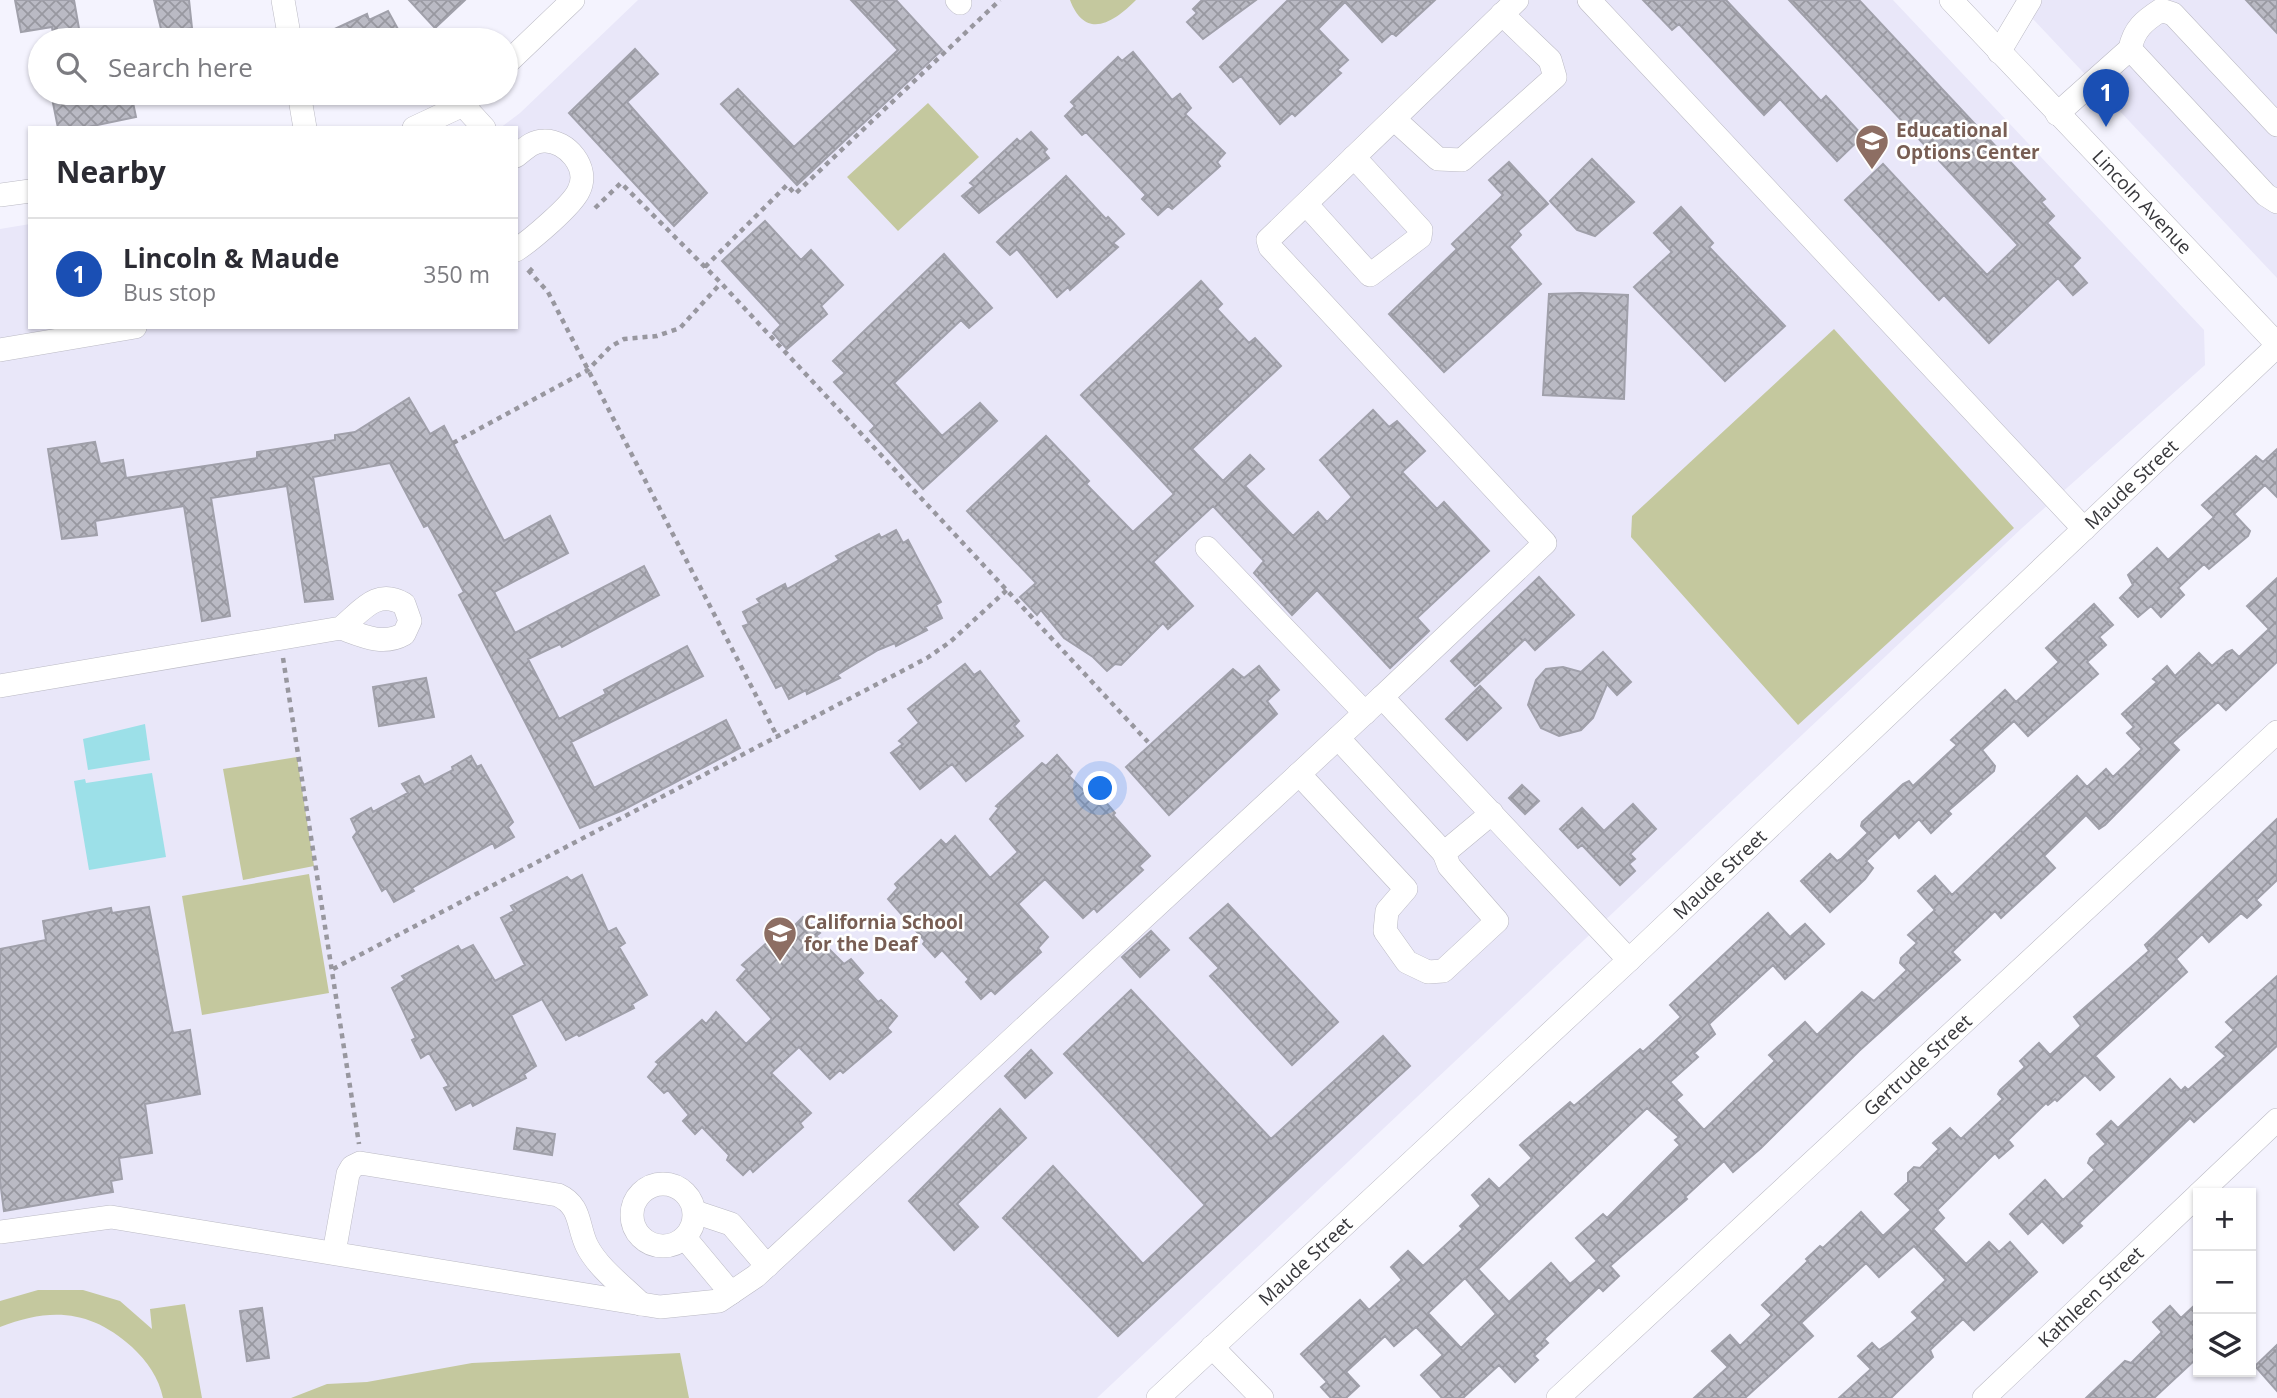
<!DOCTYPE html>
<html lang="en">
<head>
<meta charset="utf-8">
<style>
	:root { --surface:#fff; --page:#f2f2f3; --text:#2b2b33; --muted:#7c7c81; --line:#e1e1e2; --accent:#784ac2 }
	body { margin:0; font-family:"Open Sans",sans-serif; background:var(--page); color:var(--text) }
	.controls { position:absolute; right:21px; bottom:21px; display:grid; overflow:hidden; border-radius:0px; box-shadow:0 2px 5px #0004 }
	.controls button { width:63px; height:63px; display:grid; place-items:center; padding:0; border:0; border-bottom:2px solid var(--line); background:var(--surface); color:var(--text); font:35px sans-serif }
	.you { position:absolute; left:1101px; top:789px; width:24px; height:24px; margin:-18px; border:5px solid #fff; border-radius:50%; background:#1a73e8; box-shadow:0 0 0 10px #1a73e833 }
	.badge { display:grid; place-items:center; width:46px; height:46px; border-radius:50%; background:var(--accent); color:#fff; font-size:23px; font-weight:700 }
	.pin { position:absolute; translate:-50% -58px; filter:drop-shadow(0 2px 4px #0008) }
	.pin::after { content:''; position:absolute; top:37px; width:24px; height:21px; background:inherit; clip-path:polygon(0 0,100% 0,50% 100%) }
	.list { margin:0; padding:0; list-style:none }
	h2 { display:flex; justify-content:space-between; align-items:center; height:91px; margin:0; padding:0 28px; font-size:30px }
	h2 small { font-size:23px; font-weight:400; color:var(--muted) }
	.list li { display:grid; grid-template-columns:46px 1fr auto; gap:21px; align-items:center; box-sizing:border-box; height:112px; padding:0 28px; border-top:2px solid var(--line) }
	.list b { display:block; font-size:26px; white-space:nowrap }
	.list p { margin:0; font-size:23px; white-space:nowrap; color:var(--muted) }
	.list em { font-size:23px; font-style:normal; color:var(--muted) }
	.icon { flex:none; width:38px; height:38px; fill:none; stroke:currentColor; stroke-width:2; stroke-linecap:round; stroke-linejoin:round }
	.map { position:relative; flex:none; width:2277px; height:1398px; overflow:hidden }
	.search { position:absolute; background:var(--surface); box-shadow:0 2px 5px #0004; left:28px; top:28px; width:490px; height:77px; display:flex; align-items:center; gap:18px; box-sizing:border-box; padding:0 24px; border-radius:38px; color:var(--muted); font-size:26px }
	.panel { position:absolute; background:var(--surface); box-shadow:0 2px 5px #0004; left:28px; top:126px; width:490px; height:203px; border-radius:0px }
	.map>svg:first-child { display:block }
</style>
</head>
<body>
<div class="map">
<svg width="2277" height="1398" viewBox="0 0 2277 1398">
	<defs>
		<pattern id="building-cross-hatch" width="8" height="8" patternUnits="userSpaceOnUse" patternTransform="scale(1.75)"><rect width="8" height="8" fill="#babac4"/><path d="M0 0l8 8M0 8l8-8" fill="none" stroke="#9898a0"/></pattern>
	</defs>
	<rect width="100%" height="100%" fill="#f4f3fe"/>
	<path fill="#e9e7f9" d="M638 0H1893L2204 330 2205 365 2022 528 1097 1398H0V229L30 224V327H516V128H500L520 113Z
		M2015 0H2277V278Z"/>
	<path fill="#c4c89e" d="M1070 0H1136C1115 21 1086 42 1070 0Z
		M928 103 979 157 898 231 847 177Z
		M1834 329 2014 528 1798 725 1631 537 1632 516Z
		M297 757 314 866 243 880 223 769Z
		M309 874 329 993 202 1015 182 896Z
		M38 1290H83L120 1301 152 1329 150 1309 185 1304 202 1398H163C159 1378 147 1361 132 1347 91 1310 51 1307 0 1327V1301Z
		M680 1353 689 1398H291L327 1384 367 1382 472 1363Z"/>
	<path fill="#9ce0e8" d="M145 724 150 760 88 770 83 739Z
		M152 773 166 857 89 870 74 781 85 779 86 783Z"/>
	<path fill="url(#building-cross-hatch)" stroke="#a0a0aa" stroke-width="2" fill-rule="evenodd" d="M15 0H74L81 40H54L52 27 21 32Z
		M154 0H189L192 28 162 33Z
		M409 0H465L435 28Z
		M851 0H896L942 50 797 185 721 104 738 89 794 147 898 50Z
		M1202 0H1256L1203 39 1187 22 1197 13 1193 9Z
		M1288 0H1435L1396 36 1392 33 1382 42 1345 2 1318 29 1348 60 1337 70 1341 73 1295 116 1292 113 1280 124 1241 76 1233 82 1220 67Z
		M1643 0H1726L1821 101 1826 96 1863 136 1837 161 1780 99 1764 115 1679 24 1672 30Z
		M1789 0H1859L2045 199 2041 202 2054 216 2047 223 2080 258 2072 266 2087 283 2073 295 2058 278 1989 343 1944 295 1939 300 1845 200 1883 164 1987 275 2018 245Z
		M2246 0H2277V33Z
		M388 11 404 40H311L367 14 369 20Z
		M635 49 658 74 627 102 707 193 674 226 569 113Z
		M1133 52 1172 100 1180 94 1191 108 1185 114 1225 153 1217 162 1220 166 1172 209 1168 206 1158 215 1142 199 1146 195 1086 132 1082 135 1065 116 1075 106 1071 102 1118 57 1122 61Z
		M51 93H90L91 101 131 93 136 117 83 128H58Z
		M1031 132 1047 149 1044 152 1049 158 979 213 962 196 974 186 970 183 1017 139 1020 142Z
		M1592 159 1634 202 1595 236 1577 230 1550 201Z
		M1509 162 1548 204 1518 231 1521 235 1509 247 1541 284 1444 372 1389 314 1457 249 1452 244 1503 195 1489 180Z
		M1066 176 1106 219 1108 217 1124 234 1113 243 1118 247 1070 290 1068 287 1057 297 1017 249 1010 255 997 242Z
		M1681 207 1713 243 1709 247 1785 326 1725 381 1634 287 1672 252 1654 233Z
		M765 221 801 260 811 250 843 285 821 306 827 314 787 349 773 333 781 325 722 261Z
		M944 254 992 308 969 328 961 320 894 383 942 436 980 403 997 421 923 489 870 431 875 426 834 382 845 373 833 361Z
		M1201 281 1222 304 1217 309 1249 343 1255 338 1281 366 1192 449 1223 481 1250 455 1264 469 1245 486 1293 536 1318 512 1327 522 1352 497 1320 460 1373 410 1389 427 1397 421 1425 451 1402 472 1437 509 1444 502 1489 551 1417 618 1429 631 1390 668 1317 590 1292 615 1254 573 1264 561 1213 506 1153 562 1193 606 1168 629 1163 623 1121 665 1115 664 1107 671 1093 657 1064 638 1041 610 1037 615 1020 597 1036 583 967 511 1046 436 1089 481 1086 484 1133 532 1174 494 1081 395Z
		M1580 293 1628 295 1624 399 1543 395 1549 294Z
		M409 398 430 434 444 426 504 541 550 516 568 553 494 592 515 633 644 566 659 595 562 647 560 644 528 659 559 719 606 694 604 690 687 646 703 676 571 742 594 788 726 720 740 748 623 810 580 828 459 595 464 592 428 525 424 527 390 463 313 477 333 599 305 602 287 486 211 498 230 616 202 621 184 506 95 521 97 535 62 539 48 449 95 442 100 464 123 460 126 478 257 458V452L335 440V435L355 432Z
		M2277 449V497L2265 485 2234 514 2250 531 2248 536 2209 569 2204 564 2178 588 2184 595 2161 617 2151 606 2138 617 2120 598 2133 585 2128 575 2157 548 2168 560 2214 517 2202 505 2256 456 2263 462Z
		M896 530 903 543 908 540 919 561 941 602 936 605 942 618 925 627 927 630 896 646 895 643 878 650 837 675 840 678 807 694 806 690 789 699 782 685 776 688 743 626 749 624 743 612 760 603 757 599 785 584 787 589 839 560 836 556 879 534 881 538Z
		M1539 577 1574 615 1535 650 1525 639 1475 686 1451 661Z
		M2277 578V662L2226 710 2218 702 2172 743 2179 750 2105 825 2099 829 2086 815 2044 856 2055 868 2001 918 1995 911 1952 952 1960 960 1859 1051 1761 1148 1733 1172 1724 1161 1685 1197 1687 1199 1610 1266 1619 1276 1603 1291 1599 1287 1544 1339 1548 1343 1534 1356 1538 1360 1515 1382 1499 1365 1463 1398H1442L1421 1375 1443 1355 1416 1327 1394 1346 1385 1336 1346 1372 1359 1386 1346 1398H1331L1321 1387 1327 1382 1301 1354 1360 1300 1369 1310 1402 1280 1391 1267 1408 1251 1423 1266 1463 1229 1460 1226 1481 1206 1472 1195 1489 1179 1499 1189 1532 1158 1520 1145 1570 1102 1574 1106 1640 1049 1643 1052 1681 1017 1670 1005 1768 913 1790 937 1805 924 1824 944 1785 979 1773 965 1709 1024 1715 1034 1694 1053 1698 1057 1670 1082 1682 1095 1676 1100 1704 1130 1775 1061 1769 1055 1805 1022 1817 1035 1862 992 1874 1001 1907 970 1900 963 1901 958 1917 943 1908 935 1935 910 1918 891 1935 876 1952 895 2077 776 2087 787 2106 769 2113 777 2142 749 2127 733 2134 727 2122 714 2157 682 2153 679 2167 666 2175 676 2199 653 2212 666 2227 652 2232 650 2239 657 2269 629 2247 606ZM1647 1108 1679 1137 1675 1140 1680 1145 1607 1218 1603 1214 1576 1238 1597 1261 1570 1284 1551 1263 1509 1302 1478 1269ZM1465 1278 1496 1314 1461 1348 1428 1313Z
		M2094 604 2113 625 2099 637 2106 645 2087 662 2098 674 2028 736 2014 721 1982 750 1995 766 1994 771 1948 811 1951 814 1931 833 1919 819 1899 838 1895 833 1866 861 1873 868 1865 879 1830 912 1801 881 1830 854 1837 861 1841 859 1868 833 1861 826 1862 822 1903 784 1909 781 1913 786 1957 745 1951 740 2005 690 2016 702 2059 662 2046 648Z
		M1603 652 1631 682 1617 695 1607 684 1593 718 1581 730 1559 736 1541 728 1528 705 1536 680 1546 669 1563 667 1581 672Z
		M965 664 974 675 980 671 1019 721 1014 726 1023 736 966 781 952 764 920 789 891 753 903 744 899 741 919 723 908 709Z
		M1259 666 1279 690 1267 701 1277 714 1169 815 1126 767 1233 669 1244 678Z
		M426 678 434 717 379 726 373 687Z
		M1480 686 1501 708 1467 740 1446 719Z
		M1057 755 1072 772 1069 776 1097 804 1103 799 1115 813 1113 815 1150 856 1139 866 1143 870 1097 912 1094 908 1083 918 1045 879 1018 904 1048 937 1038 948 1041 952 995 994 991 990 981 999 966 982 969 979 942 950 935 957 923 944 925 941 888 899 898 888 895 884 941 840 946 845 955 836 990 878 1018 852 990 819 999 808 996 806 1042 763 1046 766Z
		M471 756 477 767 481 765 513 822 508 827 514 837 495 848 493 843 412 888 414 891 394 902 386 888 382 891 353 837 357 832 351 819 371 808 373 812 408 793 402 784 419 776 424 785 453 770 452 767Z
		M1522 785 1539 801 1525 814 1509 798Z
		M1633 804 1656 829 1630 854 1635 859 1629 864 1635 871 1620 885 1582 845 1578 848 1560 829 1582 808 1604 831Z
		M2277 819V880L2256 900 2261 905 2247 918 2241 913 2209 942 2202 934 2176 959 2187 972 2095 1056 2114 1077 2100 1090 2085 1075 2057 1101 2055 1099 2048 1105 2046 1103 2008 1140 2013 1146 1999 1158 1995 1153 1937 1210 1944 1218 1933 1229 1966 1264 1989 1242 1999 1252 2010 1242 2037 1272 1974 1330 1963 1319 1930 1350 1933 1357 1891 1398H1839L1871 1369 1858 1356 1872 1343 1879 1350 1892 1341 1918 1318 1912 1312 1946 1280 1914 1246 1879 1277 1866 1263 1801 1323 1813 1336 1745 1398H1694L1728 1367 1712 1351 1730 1335 1740 1346 1772 1315 1762 1305 1808 1261 1806 1259 1820 1246 1823 1248 1861 1212 1883 1236 1911 1210 1895 1194 1908 1182V1173L1914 1167 1920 1168 1939 1149 1933 1143 1950 1128 1961 1139 2003 1099 1998 1094 2000 1090 2025 1067 2020 1061 2039 1043 2050 1055 2081 1026 2074 1017 2149 951 2145 945Z
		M582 875 608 932 616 928 625 943 619 947 647 995 632 1004 634 1008 579 1036 577 1034 566 1040 542 999 511 1015 536 1066 524 1074 526 1078 473 1106 471 1102 456 1110 444 1088 449 1086 429 1053 421 1058 412 1040 416 1038 392 988 405 980 402 976 458 946 461 951 473 945 495 981 525 965 501 918 514 911 511 906 567 877 571 881Z
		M1228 904 1338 1022 1292 1065 1210 976 1219 968 1190 938Z
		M149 907 173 1033 190 1030 200 1094 145 1104 152 1153 119 1158 122 1179 111 1181 113 1192 4 1211 0 1181V949L46 940 43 921 111 908 112 913Z
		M803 917 820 933 816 936 844 964 851 959 863 973 857 979 878 1002 881 1000 897 1016 887 1028 891 1032 843 1073 840 1070 830 1079 799 1047 771 1073 811 1113 800 1123 803 1127 753 1172 750 1168 743 1175 727 1160 729 1155 702 1127 695 1134 683 1121 689 1115 668 1090 664 1093 648 1077 659 1064 656 1062 702 1020 706 1024 716 1012 746 1044 772 1019 737 980 747 969 742 965 790 922 793 927Z
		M1151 931 1169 950 1140 977 1122 957Z
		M2277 976V1046L2194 1122 2190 1118 2079 1223 2082 1226 2063 1243 2042 1221 2028 1234 2010 1214 2045 1180 2063 1200 2095 1170 2088 1163 2090 1158 2106 1144 2097 1134 2111 1121 2118 1128 2170 1079 2181 1091 2185 1087 2188 1090 2226 1056 2216 1047 2234 1030 2226 1022Z
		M1131 990 1271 1139 1383 1036 1410 1066 1118 1336 1003 1218 1053 1166 1143 1264 1205 1205 1064 1054Z
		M1031 1050 1052 1073 1025 1098 1005 1076Z
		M1000 1109 1026 1138 957 1204 978 1227 954 1250 909 1201Z
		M517 1128 555 1134 552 1155 514 1149Z
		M2198 1302V1357L2154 1398H2086L2125 1361 2131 1363 2162 1332 2153 1322 2170 1306 2181 1318Z
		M262 1308 269 1358 247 1361 240 1311Z
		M2277 1345V1391L2255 1366Z"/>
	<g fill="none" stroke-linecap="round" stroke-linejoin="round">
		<g stroke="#bbbac4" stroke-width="24">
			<g id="minor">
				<path d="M283 0 290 40"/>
				<path d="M957 0 960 3"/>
				<path d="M1589 0 2084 529"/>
				<path id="s1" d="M1951 0 2277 344"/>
				<path d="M2130 49 2266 195 2277 202"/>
				<path d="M1999 52 2030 0"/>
				<path d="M506 64 573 0"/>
				<path d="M299 93 305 128"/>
				<path d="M463 105 484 128"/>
				<path d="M2057 114 2130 49C2134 29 2144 21 2161 10L2173 14 2277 125"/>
				<path d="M1394 119 1438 159 1462 160 1555 77 1550 60 1502 14"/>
				<path d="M414 128 463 105 476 93"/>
				<path d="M516 156C525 149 532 141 544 141 567 140 590 168 579 190 573 205 530 241 516 250"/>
				<path d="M0 195 30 191"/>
				<path d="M1306 204 1370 275 1420 237 1421 230 1354 157"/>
				<path d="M0 350 135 327"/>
				<path d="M1207 548 1365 713"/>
				<path d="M0 686 341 628C363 636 383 646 404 634L410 621 404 604C376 588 362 611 341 628"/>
				<path d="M1382 697 1545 543 1270 247 1268 240 1517 0"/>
				<path d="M1338 738 1444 853"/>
				<path d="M1492 813 1444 853 1449 866 1497 921 1443 971 1428 972 1407 962 1385 931 1387 911 1406 889 1299 774 1382 697 1629 960"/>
				<circle cx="663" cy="1215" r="31"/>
				<path d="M2200 1193 2277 1120"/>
				<path d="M695 1212 731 1224 767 1266"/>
				<path d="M0 1232 111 1217 660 1307 719 1301 756 1276 1299 774"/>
				<path d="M685 1238 731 1293"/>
				<path d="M334 1253 348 1174 352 1167 360 1163 558 1195C582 1206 577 1226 587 1246 598 1268 624 1287 641 1304"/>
				<path d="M1212 1347 1262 1398"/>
				<path id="s2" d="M1158 1398 1629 960 2277 346"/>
				<path id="s3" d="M1558 1398 2277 732"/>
				<path id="s4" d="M1984 1398 2198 1195"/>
			</g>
		</g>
		<path stroke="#98979f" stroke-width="4.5" stroke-dasharray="5 5" stroke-linecap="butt" d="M595 208 621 183 721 283 1148 742
			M705 267 787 185 795 194 1000 0
			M528 270 548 292 778 738
			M529 272 536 265
			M453 443 588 370 610 347 624 339 657 336 680 328 721 283
			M283 658 359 1144
			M333 969 927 658 950 642 1008 589"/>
		<use href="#minor" stroke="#fff" stroke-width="23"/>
	</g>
	<defs>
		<g id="school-pin" transform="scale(1.75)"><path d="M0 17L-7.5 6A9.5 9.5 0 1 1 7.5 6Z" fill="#8d6e63" stroke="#fff"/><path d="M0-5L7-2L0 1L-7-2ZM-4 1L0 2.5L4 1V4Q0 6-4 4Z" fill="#fff"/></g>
	</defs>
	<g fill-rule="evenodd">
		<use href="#school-pin" x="1872" y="141"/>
		<use href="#school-pin" x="780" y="933"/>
	</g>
	<g text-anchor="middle" stroke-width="5" stroke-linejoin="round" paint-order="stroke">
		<g font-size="19" font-weight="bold" fill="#785e54" stroke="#fff" text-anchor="start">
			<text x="1896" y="137">Educational<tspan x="1896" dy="22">Options Center</tspan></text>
			<text x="804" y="929">California School<tspan x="804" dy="22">for the Deaf</tspan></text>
		</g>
		<g font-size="19" fill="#38383c" stroke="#fff">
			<text dy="7" stroke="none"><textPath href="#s1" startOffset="278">Lincoln Avenue</textPath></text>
			<text dy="7" stroke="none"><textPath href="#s2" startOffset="1335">Maude Street</textPath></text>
			<text dy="7" stroke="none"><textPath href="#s2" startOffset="768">Maude Street</textPath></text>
			<text dy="7" stroke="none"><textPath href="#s3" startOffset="490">Gertrude Street</textPath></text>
			<text dy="7" stroke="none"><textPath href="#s2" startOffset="201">Maude Street</textPath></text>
			<text dy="7" stroke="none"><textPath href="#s4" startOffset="147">Kathleen Street</textPath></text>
		</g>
	</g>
</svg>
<div class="controls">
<button>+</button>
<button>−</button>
<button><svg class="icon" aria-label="layers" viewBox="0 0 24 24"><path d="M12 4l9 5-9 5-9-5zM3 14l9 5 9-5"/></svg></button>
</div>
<div class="you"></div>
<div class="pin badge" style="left:2106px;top:127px;background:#1a4fb4">1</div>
<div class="search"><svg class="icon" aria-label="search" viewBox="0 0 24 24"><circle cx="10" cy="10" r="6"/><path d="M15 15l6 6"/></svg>Search here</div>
<section class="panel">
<h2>Nearby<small></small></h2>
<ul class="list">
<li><span class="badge" style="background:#1a4fb4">1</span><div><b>Lincoln &amp; Maude</b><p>Bus stop</p></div><em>350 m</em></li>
</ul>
</section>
</div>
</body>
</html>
